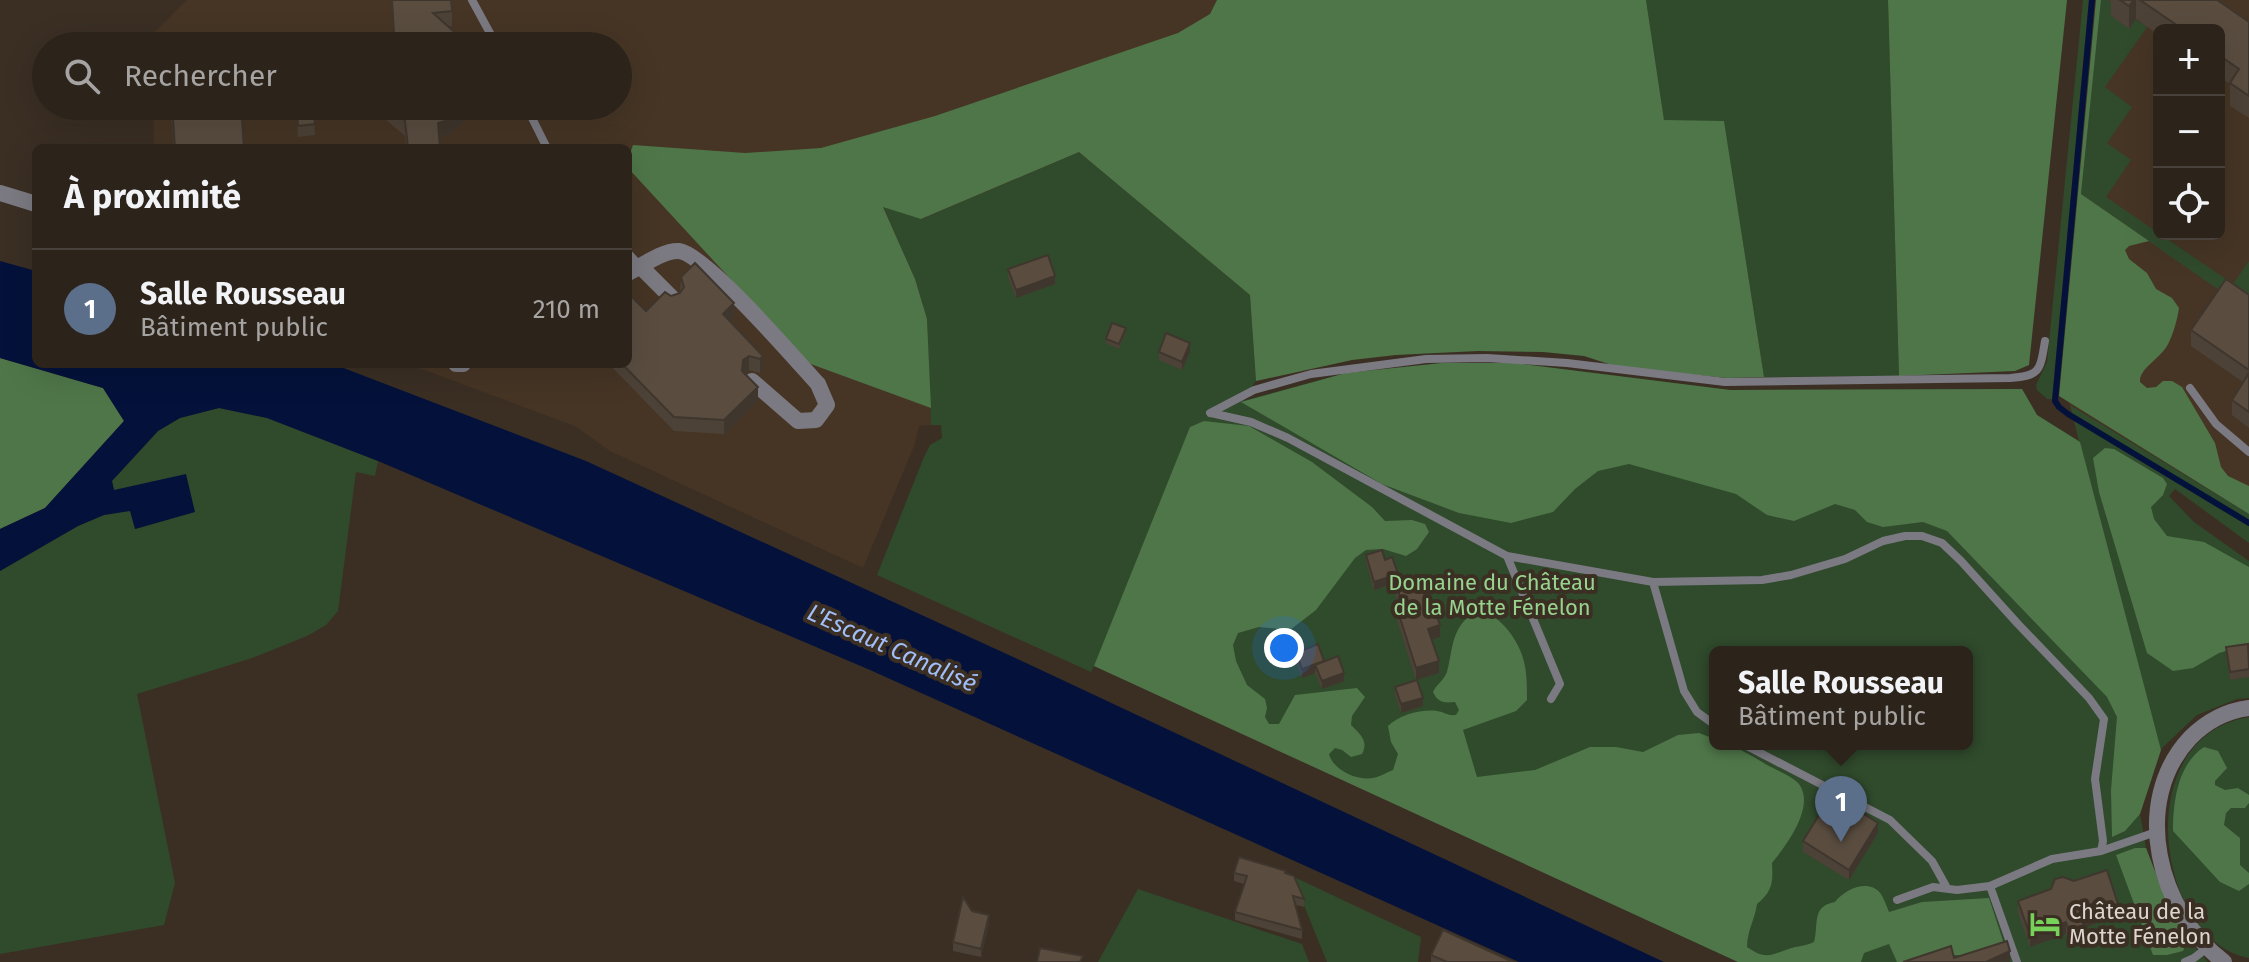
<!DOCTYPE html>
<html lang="fr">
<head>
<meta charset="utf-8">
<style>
	:root { --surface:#2c231b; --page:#382f28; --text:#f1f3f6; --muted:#a6a4a3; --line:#48403a; --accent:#1a73e8 }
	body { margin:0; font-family:"Fira Sans",sans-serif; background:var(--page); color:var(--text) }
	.controls { position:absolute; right:24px; top:24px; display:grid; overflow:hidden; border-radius:12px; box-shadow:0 8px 32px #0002 }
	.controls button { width:72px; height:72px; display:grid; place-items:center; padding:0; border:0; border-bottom:2px solid var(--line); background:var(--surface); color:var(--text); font:40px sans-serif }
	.you { position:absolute; left:1284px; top:648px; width:28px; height:28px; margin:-20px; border:6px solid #fff; border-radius:50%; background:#1a73e8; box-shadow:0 0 0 12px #1a73e833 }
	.badge { display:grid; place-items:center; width:52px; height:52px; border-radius:50%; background:var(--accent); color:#fff; font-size:26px; font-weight:700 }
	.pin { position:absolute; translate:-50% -66px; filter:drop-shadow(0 2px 4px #0008) }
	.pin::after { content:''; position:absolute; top:42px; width:28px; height:24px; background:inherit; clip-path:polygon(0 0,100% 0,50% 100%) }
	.popup { position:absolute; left:1709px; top:646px; width:264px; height:104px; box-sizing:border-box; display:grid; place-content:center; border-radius:12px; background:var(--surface); filter:drop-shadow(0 2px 6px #0005); font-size:26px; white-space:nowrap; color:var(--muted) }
	.popup b { font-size:30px; color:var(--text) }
	.popup::after { content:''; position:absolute; left:50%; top:100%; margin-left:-16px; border:16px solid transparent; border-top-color:var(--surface) }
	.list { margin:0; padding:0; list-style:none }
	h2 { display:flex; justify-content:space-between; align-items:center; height:104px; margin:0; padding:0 32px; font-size:34px }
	h2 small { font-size:26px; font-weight:400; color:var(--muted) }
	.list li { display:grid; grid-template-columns:52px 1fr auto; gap:24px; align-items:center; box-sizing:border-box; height:120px; padding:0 32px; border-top:2px solid var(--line) }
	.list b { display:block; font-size:30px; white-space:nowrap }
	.list p { margin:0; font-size:26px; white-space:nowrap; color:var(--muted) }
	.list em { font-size:26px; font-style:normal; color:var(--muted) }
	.icon { flex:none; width:44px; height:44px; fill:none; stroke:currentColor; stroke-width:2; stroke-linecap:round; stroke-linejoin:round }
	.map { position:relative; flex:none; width:2249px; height:962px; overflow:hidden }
	.search { position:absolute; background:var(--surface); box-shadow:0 8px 32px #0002; left:32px; top:32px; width:600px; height:88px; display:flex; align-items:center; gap:20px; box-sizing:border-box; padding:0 28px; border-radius:44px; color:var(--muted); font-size:30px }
	.panel { position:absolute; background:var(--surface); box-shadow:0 8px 32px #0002; left:32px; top:144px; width:600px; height:224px; border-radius:12px }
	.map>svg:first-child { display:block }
</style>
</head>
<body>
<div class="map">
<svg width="2249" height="962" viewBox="0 0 2249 962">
	<rect width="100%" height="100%" fill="#3b2f24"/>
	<path fill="#463525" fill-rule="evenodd" d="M187 0H1303L1424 353 1352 360 1256 381 1250 295 927 319 931 425 919 426 914 446 863 568 610 451 575 426 408 364H628V148H154L153 106H618V46H151V36Z
		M2101 0H2249V514L2070 405 2062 390ZM2159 30H2219V234H2159Z"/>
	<path fill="#304a2c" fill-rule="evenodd" d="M1646 0H1888L1899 376 1764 377 1724 122 1664 121Z
		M2083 0H2089L2052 399H2047L2037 390 2036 385 2047 362Z
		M2101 0H2108L2147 27 2105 87 2132 107 2107 143 2131 160 2106 197 2233 284 2249 261V311L2081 194Z
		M1079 152 1250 295 1256 381 1242 401 1346 373 1442 363H1514L1730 390 2022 389 2037 415 2079 441 2070 405 2249 514V543L2175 489 2169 496 2194 522 2249 561V698L2237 699 2197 715 2161 749 2140 814 2146 848 2161 887 2188 939 2208 962H1738L1145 688 1094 666 1091 672 877 575 924 457 930 445 942 438 941 425H931L927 319 915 279 883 206 922 219ZM1715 652H1967V744H1715Z
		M219 408 267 418 378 461 375 476 356 472 338 611 326 625 307 636 252 658 137 694 175 883 164 925 0 954V571L78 526 104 515 130 510 136 529 194 512 114 490 112 481 158 431 180 418Z
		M2249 717V958C2156 941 2127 737 2249 717Z
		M1292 876 1421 937 1418 962H1327Z
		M1138 889 1302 944 1309 962H1098Z"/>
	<path fill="#4f7649" d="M1217 0H1646L1664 120 1724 121 1764 377 1727 378 1618 367 1584 356 1543 352 1478 351 1395 355 1352 360 1256 381 1250 295 1079 152 921 219 883 207 915 279 927 319 931 408 808 363 628 168V159L633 145 745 153 821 148 935 116 1178 33 1210 14Z
		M1888 0H2067L2029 365 2015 371 1899 376Z
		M2096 0H2101L2081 194 2149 241 2129 246 2125 250 2129 259 2147 273 2156 289 2172 298 2179 308C2177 321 2173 335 2167 346 2158 360 2139 369 2140 382L2147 388 2156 387 2163 381H2172L2182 387 2215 443 2221 467 2228 476 2249 486V514L2059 396Z
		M0 358 103 388 124 421 45 508 0 529Z
		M1442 363H1514L1730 390 2022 389 2037 415 2080 442 2161 750 2140 814 2125 831 2112 837 2111 790 2117 717 2107 697 1947 531 1923 522 1883 527 1867 522 1855 510 1835 504 1794 521 1767 515 1736 494 1629 464 1598 471 1575 489 1553 512 1511 523 1459 513 1382 484 1241 402 1346 373Z
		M1204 421 1249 426 1312 462 1372 507 1385 521 1412 520 1425 524 1429 532 1417 549 1406 556 1383 549 1366 550 1355 558 1316 610 1290 630 1259 627 1238 633 1233 645 1236 661 1247 685 1265 699 1267 708 1265 717 1269 724H1279L1295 695 1357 688 1365 697 1352 716 1351 725C1360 734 1369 741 1362 754L1351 757 1342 750 1335 748 1329 754C1333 770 1357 781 1373 778 1380 777 1387 772 1393 770L1398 754 1391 742 1388 726C1399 715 1422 709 1437 711 1445 712 1447 716 1456 715L1459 710 1455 702C1444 703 1438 703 1433 692 1436 685 1444 680 1447 672 1452 654 1451 635 1465 620 1487 599 1512 631 1520 650 1527 665 1527 683 1527 700L1516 711 1463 730 1477 777 1535 770 1590 747H1616L1643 752 1678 735 1699 733 1715 739V744C1735 744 1750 755 1767 765 1776 770 1792 776 1799 784 1816 807 1785 847 1772 863 1773 882 1773 891 1757 904 1755 919 1747 931 1747 947 1768 962 1773 953 1795 947 1802 946 1807 945 1814 942 1819 924 1811 906 1835 902 1845 889 1869 878 1881 894 1884 899 1887 907 1889 912L1922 902 1989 898 2004 944 1999 956 1951 955 1929 962H1897L1889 944 1864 953 1861 962H1738L1094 666 1190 427Z
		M2105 448 2114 449 2163 478 2167 484 2163 495 2151 507 2154 519 2167 536 2204 542 2249 567V644L2219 653 2193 668 2173 671 2147 653 2099 492 2093 458Z
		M2204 747 2218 751 2227 768 2215 781V785L2225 790 2238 788 2249 795V803L2245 808H2231L2226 813 2224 825 2240 838V865L2249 873V884L2239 891 2220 882 2173 831C2173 801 2178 764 2204 747Z
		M2135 848H2146L2161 887 2188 939 2183 951 2167 955H2153L2116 855Z"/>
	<path fill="#04123b" d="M0 261 36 271V364H333L586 461 1011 656 1664 962H1519L870 670 378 461 267 418 219 408 180 418 158 431 112 481 114 490 186 474 195 512 135 529 130 511 104 515 78 526 0 571V529L45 508 124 421 103 388 0 358Z"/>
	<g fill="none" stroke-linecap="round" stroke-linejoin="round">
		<path stroke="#04123b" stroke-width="6" d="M2092 0 2055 401 2059 407 2068 414 2249 523"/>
		<path stroke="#7b7a82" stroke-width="8" d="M472 0 497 46
			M526 106 547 148
			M628 253 641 267
			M2190 388 2216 424 2249 452
			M1210 413 1254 390 1311 374 1426 359 1487 358 1567 363 1725 382 2010 378C2041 376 2040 370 2045 341
			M1211 413 1251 422 1288 438 1507 556 1653 582
			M1507 556 1560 684 1551 699
			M1715 725 1697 712 1684 691 1653 582 1762 580 1791 575 1845 559 1883 541 1905 536H1922L1942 543 1961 561 2018 624 2089 698 2104 719 2095 779 2103 841 2101 851
			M1743 744 1890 820 1932 861 1947 888
			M1990 886 2017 962
			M1897 900 1933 887 1957 890 1990 886 2052 859 2101 851 2156 832
			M2185 962 2194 958 2207 948"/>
		<path stroke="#7b7a82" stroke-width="16" d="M0 193 36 204
			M641 267 673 299
			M628 273C642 266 663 250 679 251 705 254 796 360 818 384L827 405 816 420 798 421 752 381
			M456 364H463
			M2224 962C2158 912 2130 802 2190 738 2207 721 2225 711 2249 708"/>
	</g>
	<path fill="#4d4237" d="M392 0 452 11V26L393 34Z
		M2108 0H2217L2249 22V118L2230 106V84L2219 77V30H2159V35L2136 19 2129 29 2111 16V2Z
		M170 106H241L244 148H174Z
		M296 106H329V113L314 114 315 135 298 137Z
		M380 106H472L467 119 449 135 439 138 440 148H406L405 136 385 119Z
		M1008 269 1055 284 1016 298 1008 277Z
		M681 277 734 317 730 321 763 356V370L760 373 749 370 744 374 758 401 724 434 674 431 609 364H628L646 311 680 293Z
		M2249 295V428L2232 415V400L2243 382 2191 346V330Z
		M1126 332 1119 349 1106 343V339Z
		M1159 352H1190L1182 370 1159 360Z
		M1366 555 1385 560 1398 582 1374 590 1366 563Z
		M1396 583 1430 611 1440 637 1432 640 1439 673 1416 680 1395 614V602L1398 601 1396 596Z
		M2226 647 2249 653V677L2230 680 2226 655Z
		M1296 653 1324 661 1344 681 1322 689 1315 673 1302 678 1296 661Z
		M1395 687 1423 706 1401 713 1395 695Z
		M1878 833 1849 880 1803 852V841Z
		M1234 873H1285L1304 899V907L1296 905 1302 930V939L1235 920V912L1244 884 1234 881Z
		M2018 901 2118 915 2084 928V938L2069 942 2066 934 2030 947 2018 913Z
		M972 911 989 924 981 957 953 951V942Z
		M1431 955 1513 962H1431Z"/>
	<path fill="#3f362d" d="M2134 0H2136V19L2129 29V6Z
		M465 106H472L467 119 449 135 438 138V123Z
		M1055 276V284L1016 298V290Z
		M734 303V317L723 328V314Z
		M1190 343V352L1182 370V362Z
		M749 356V370L743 374 742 371 743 360Z
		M763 356V370L760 373V359Z
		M758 387V401L724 434V420Z
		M1398 574V582L1374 590V582Z
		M1440 625V637L1428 641V629Z
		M1324 661 1315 665V673L1302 678V669Z
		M1439 661V673L1416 680V668Z
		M1344 673V681L1322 689V681Z
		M1423 698V706L1401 713V704Z
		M1878 823V833L1849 880V870Z
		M2118 904V915L2084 928V938L2069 942V931L2080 917Z
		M989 915V924L981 957V949Z
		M2066 922V934L2030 947V935Z
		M2010 951V962H1986Z"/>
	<path fill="#5a4d40" stroke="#3f362d" stroke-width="2" d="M392 0H451L452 11 433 13 470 46H384L394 33Z
		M2120 0H2134L2129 6Z
		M2140 0H2217L2249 22V96L2230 83 2239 69 2219 55V30H2184Z
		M236 36 237 46H180V40Z
		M307 39 308 46H293L292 40Z
		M172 106H241L244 148H175Z
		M297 106H313L315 124 298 126Z
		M388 106H465L449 120 438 123 440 148H408L405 121Z
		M1048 255 1055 276 1016 290 1008 269Z
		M695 263 734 303 723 314 763 356 760 359 749 356 743 360 742 371 758 387 724 420 674 417 622 364H628V296L630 295 646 311 665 292 671 296 680 293 684 287 681 277Z
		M2226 279 2249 295V370L2191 330Z
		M1112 323 1126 328 1119 344 1106 339Z
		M1166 333 1190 343 1182 362 1159 352Z
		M2249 373V412L2232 400Z
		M1382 550 1385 560 1392 557 1398 574 1374 582 1366 555Z
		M1418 576 1430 611 1434 609 1440 625 1428 629 1439 661 1416 668 1395 602 1401 600 1396 583Z
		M1318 644 1324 661 1302 669 1296 653Z
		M2248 644 2249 669 2230 672 2226 647Z
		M1338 656 1344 673 1322 681 1315 665Z
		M1417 680 1423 698 1401 704 1395 687Z
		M1832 794 1878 823 1849 870 1803 841Z
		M1239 857 1286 871 1285 873 1294 876 1304 899 1293 896 1302 930 1235 912 1247 876 1234 873Z
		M2107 870 2118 904 2080 917 2084 926 2069 931 2066 922 2030 935 2018 901 2051 889 2055 879 2063 877 2074 881Z
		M963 897 972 911 989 915 981 949 953 942Z
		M1443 930 1513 962H1447L1431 955Z
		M2007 941 2010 951 1986 962H1903L1951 946 1954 958Z
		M1040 948 1083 956 1080 962H1037Z"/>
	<defs>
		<g id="hotel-bare" transform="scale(2.4)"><path d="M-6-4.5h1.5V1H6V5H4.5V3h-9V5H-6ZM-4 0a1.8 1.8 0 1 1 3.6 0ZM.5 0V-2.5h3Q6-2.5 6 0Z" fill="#77d259" stroke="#3b2f24" stroke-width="2.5" paint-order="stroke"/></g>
	</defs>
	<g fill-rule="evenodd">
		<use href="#hotel-bare" x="2045" y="924"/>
	</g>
	<g text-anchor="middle" stroke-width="8" stroke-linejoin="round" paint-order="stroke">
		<g font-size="22" fill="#97d38e" stroke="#3b2f24">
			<text x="1492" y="590">Domaine du Château<tspan x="1492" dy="25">de la Motte Fénelon</tspan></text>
		</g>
		<g font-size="22" fill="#ddd5ce" stroke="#3b2f24" text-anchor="start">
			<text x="2069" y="919">Château de la<tspan x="2069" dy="25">Motte Fénelon</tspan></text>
		</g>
		<g font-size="24" font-style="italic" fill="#a1bef9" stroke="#3b2f24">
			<text transform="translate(892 648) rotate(24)" y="8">L'Escaut Canalisé</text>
		</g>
	</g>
</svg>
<div class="controls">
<button>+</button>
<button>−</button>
<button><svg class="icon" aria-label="locate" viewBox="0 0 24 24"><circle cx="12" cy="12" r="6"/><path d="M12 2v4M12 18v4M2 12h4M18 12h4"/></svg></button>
</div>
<div class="you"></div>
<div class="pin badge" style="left:1841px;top:842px;background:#5c6f8a">1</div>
<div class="popup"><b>Salle Rousseau</b>Bâtiment public</div>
<div class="search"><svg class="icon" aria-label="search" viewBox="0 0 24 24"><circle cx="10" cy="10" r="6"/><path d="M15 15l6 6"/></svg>Rechercher</div>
<section class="panel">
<h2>À proximité<small></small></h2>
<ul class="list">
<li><span class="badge" style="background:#5c6f8a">1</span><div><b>Salle Rousseau</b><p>Bâtiment public</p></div><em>210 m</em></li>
</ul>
</section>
</div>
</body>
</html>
